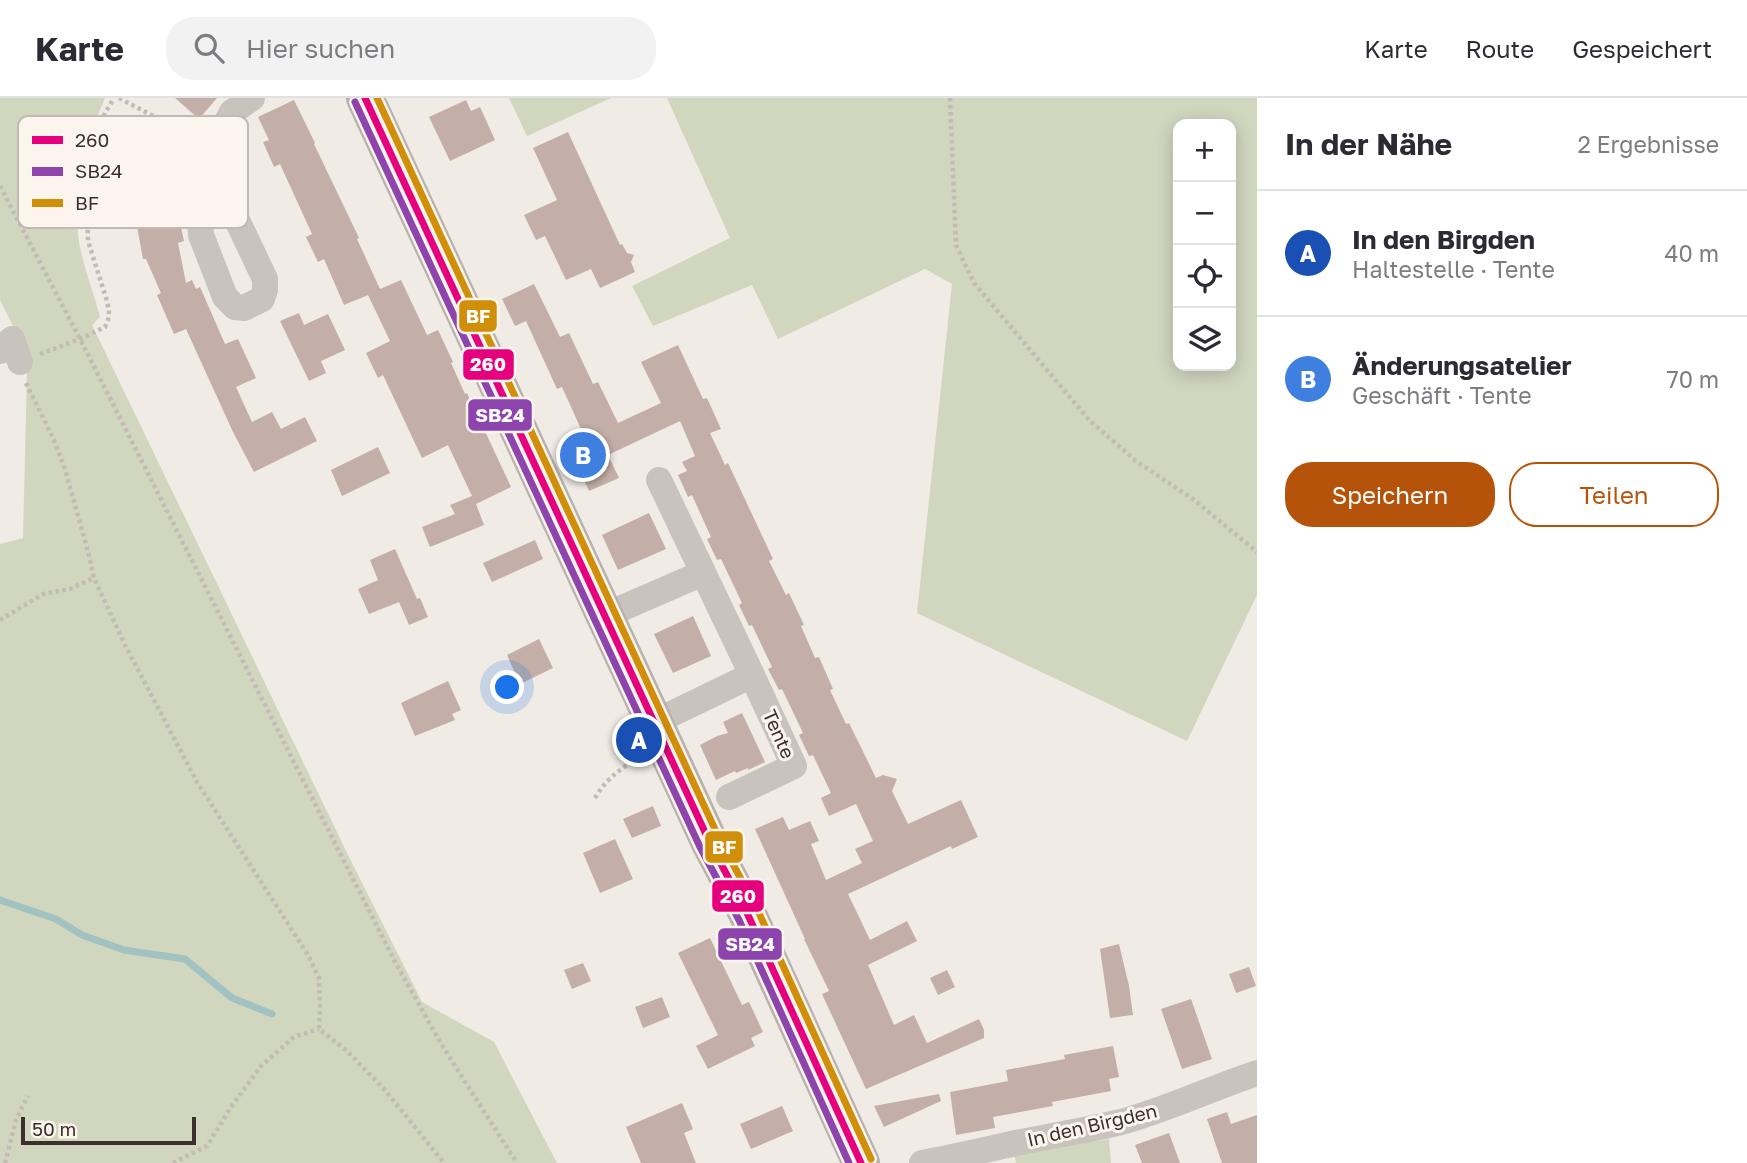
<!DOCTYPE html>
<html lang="de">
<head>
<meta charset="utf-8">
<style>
	:root { --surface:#fff; --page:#f2f2f3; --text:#2b2b33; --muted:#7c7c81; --line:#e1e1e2; --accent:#b45309 }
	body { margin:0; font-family:"Golos Text",sans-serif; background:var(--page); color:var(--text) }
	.controls { position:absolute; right:21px; top:21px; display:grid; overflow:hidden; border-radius:14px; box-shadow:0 4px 18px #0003 }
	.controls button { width:63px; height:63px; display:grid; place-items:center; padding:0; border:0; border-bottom:2px solid var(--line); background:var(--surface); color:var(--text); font:35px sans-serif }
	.scale { position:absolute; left:21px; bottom:18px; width:175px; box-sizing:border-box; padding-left:7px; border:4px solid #3b302b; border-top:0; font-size:19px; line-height:24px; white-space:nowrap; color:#3b302b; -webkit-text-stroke:5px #fbf5ee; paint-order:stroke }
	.you { position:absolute; left:508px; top:590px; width:24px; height:24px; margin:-18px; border:5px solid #fff; border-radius:50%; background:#1a73e8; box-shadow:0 0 0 10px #1a73e833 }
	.badge { display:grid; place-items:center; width:46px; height:46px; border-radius:50%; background:var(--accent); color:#fff; font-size:23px; font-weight:700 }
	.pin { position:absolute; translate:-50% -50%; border:4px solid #fff; box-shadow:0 2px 7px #0006 }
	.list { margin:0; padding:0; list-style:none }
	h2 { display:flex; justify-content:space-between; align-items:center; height:91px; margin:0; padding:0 28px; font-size:30px }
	h2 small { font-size:23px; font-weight:400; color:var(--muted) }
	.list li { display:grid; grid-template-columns:46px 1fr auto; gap:21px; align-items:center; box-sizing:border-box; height:126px; padding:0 28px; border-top:2px solid var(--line) }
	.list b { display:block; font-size:26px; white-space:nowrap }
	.list p { margin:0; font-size:23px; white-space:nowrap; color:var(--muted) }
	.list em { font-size:23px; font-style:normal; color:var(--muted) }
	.actions { display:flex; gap:14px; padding:21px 28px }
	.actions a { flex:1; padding:16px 0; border:2px solid var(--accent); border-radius:28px; text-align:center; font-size:24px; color:var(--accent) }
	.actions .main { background:var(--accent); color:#fff }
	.icon { flex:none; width:38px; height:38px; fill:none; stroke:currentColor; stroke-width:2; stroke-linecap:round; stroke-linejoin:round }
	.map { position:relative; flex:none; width:1257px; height:1065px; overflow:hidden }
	header { display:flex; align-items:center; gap:42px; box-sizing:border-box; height:98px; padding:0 35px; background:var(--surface); border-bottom:2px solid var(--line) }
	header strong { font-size:33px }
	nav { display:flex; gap:38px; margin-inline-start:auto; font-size:24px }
	.search { width:490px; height:63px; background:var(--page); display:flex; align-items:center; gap:18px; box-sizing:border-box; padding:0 24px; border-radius:28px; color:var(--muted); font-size:26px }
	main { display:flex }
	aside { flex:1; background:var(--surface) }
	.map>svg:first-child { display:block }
</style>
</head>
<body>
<header>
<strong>Karte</strong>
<div class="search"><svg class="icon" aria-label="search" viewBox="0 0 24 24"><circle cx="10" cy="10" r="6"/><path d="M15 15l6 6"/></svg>Hier suchen</div>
<nav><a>Karte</a><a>Route</a><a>Gespeichert</a></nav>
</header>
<main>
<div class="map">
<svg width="1257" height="1065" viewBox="0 0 1257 1065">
	<rect width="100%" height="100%" fill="#f0ebe5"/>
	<path fill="#d1d6bf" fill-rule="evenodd" d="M0 0H105C85 45 72 95 79 144 83 167 94 196 100 219L92 227 348 757 422 904 494 944 557 1065H0V446L23 440 27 274 12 226 0 202Z
		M509 0H611L527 38Z
		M667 0H1257V497L1187 643 917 515 952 186 925 171 778 241 752 187 653 228 632 188 730 140ZM1178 26H1231V268H1178Z
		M1109 1041 1111 1065H1016L1014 1055Z"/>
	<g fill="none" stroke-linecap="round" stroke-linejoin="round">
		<path stroke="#a1c2c1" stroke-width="7" d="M0 802 56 821 82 837 124 852 185 861 232 900 272 916"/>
	</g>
	<path fill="#c3afa7" d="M175 0H217L199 21Z
		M294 2 315 45 314 46 359 140 357 141 380 191 401 182 427 237 438 232 453 264 451 265 465 296 467 295 511 389 476 406 484 427 430 449 422 429 455 416 450 407 472 398 448 347 422 360 383 277 378 280 366 255 390 243 368 197 344 207 324 161 318 164 306 139 312 136 280 66 274 69 263 44 269 42 258 19Z
		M466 2 471 13 480 9 495 42 450 63 429 19Z
		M153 21 169 29 164 48 177 52 168 61 171 59 186 64 181 82 176 81 170 105 175 126 180 125 184 143 178 145 186 185 192 182 196 191 200 189 225 246 238 241 256 280 236 289 252 324 272 314 281 331 305 319 317 343 254 374 233 334 186 231 174 236 157 197 161 195 146 161H143L136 123H138L139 91 133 97Z
		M568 34 620 147 622 146 627 155 634 157 631 164 635 174 600 190 591 171 566 182 545 138 536 142 524 117 557 102 533 50Z
		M534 186 560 239 569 235 593 286 598 284 618 325 661 305 641 264 678 247 703 301 707 300 721 331 710 335 725 367 728 365 773 461 769 463 786 497 789 495 804 527 801 528 815 560 819 559 833 591 830 592 846 626 849 625 876 680 883 677 897 681 892 693 908 726 961 702 978 739 952 751 951 748 848 796 870 842 907 823 917 843 868 867 894 927 914 917 927 945 979 921 984 932V940L866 991 822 896 829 893 804 841H805L755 731 783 719 789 732 810 723 819 743 811 746 826 782 862 765 855 751 873 743 856 706 829 718 821 700 831 695 813 657 809 658 799 637 803 635 782 591 779 592 768 571 772 569 752 527 749 528 739 507 742 505 721 461 717 462 707 441 711 439 692 397 688 399 678 377 687 373 682 364 695 358 680 323 608 357 619 380 589 393 569 348 585 340 562 289 557 291 526 223 515 228 502 201Z
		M299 215 304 227 328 216 345 252 321 263 326 275 309 283 280 223Z
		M378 349 390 375 342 398 331 372Z
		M649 415 666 451 618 472 602 437Z
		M535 442 543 461 492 484 483 465Z
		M395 451 417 501 420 500 428 519 409 527 399 504 369 516 358 491 378 482 370 462Z
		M693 518 711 558 673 575 654 536Z
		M539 541 553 570 520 586 507 557Z
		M448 583 461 612 452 616 455 622 415 638 401 605Z
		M742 615 765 664 748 672V670L736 675 735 673 716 682 700 647 717 638 728 635 723 624Z
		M653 708 661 728 632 740 623 721Z
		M615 741 633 781 600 795 583 755Z
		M710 840 742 907 749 904 763 934 751 940 755 948 708 971 696 948 718 937 678 855Z
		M1119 846 1129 888 1133 917 1110 920 1100 851Z
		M583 865 591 883 572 891 564 872Z
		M1249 869 1256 888 1236 895 1229 876Z
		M947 872 955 889 938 897 930 880Z
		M662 899 670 919 643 930 635 909Z
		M1191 901 1212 961 1182 971 1161 911Z
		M1113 948 1119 979 1109 981 1111 993 1052 1004 1053 1008 993 1019 995 1030 956 1037 950 994 1008 983 1006 972 1065 961 1064 957Z
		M939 996 941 1003 884 1029 874 1008Z
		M682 1005 693 1031 684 1035 696 1065H641L626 1029Z
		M782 1008 793 1033 751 1051 740 1026Z
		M1227 1014 1231 1026 1257 1017V1065H1222L1207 1021Z
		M1169 1035 1180 1065H1142L1135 1047Z"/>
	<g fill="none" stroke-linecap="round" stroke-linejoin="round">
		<path stroke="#c2bbb6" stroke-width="4.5" stroke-dasharray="3.5 3.5" stroke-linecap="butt" d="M119 0 193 39
			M950 0 956 147 974 185 1089 322 1136 363 1194 402 1257 454
			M0 88 80 241 394 862 443 949 517 1065
			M40 256 80 241 105 229 108 222 109 213 107 203 88 143 87 103 92 58 97 37 105 15 114 0
			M26 285 54 342 64 368 88 453 94 480 124 545 197 684 308 857 319 880 320 910 319 931 347 953 384 991 444 1065
			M0 522 43 496 70 491 94 480
			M595 700C606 681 620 671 639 660
			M5 1065 16 1022 28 998
			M173 1065 207 1048 231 1009 261 968 294 939 319 931"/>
		<path stroke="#c9c3be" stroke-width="26" d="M208 61 265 181V192L262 201 244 210 235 209 225 199 201 137 198 98 213 49 232 14 252 0
			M0 253 12 241 20 264
			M659 382 752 577 794 668 729 699
			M604 518 703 475
			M655 624 752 577
			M922 1065C955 1059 988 1051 1021 1044 1055 1037 1088 1032 1121 1024 1168 1011 1212 990 1257 975"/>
		<path stroke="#b8b1ad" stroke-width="38" d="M365 0 710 745 748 817 861 1065"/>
		<g stroke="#fbf5ee" stroke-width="12">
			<path id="bus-1" d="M365 0 710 745 748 817 861 1065"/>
		</g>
		<g stroke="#fbf5ee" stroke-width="12">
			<path id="bus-2" d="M355 4 700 749 739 822 849 1065"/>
		</g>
		<g stroke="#fbf5ee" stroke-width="12">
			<path id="bus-3" d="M377 0 719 740 758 813 871 1061"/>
		</g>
		<use href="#bus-1" stroke="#e5007d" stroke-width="7"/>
		<use href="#bus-2" stroke="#8e44ad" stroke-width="7"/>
		<use href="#bus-3" stroke="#d18e09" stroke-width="7"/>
	</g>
	<g text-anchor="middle" stroke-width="6" stroke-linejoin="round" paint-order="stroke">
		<g font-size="19" fill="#3b302b" stroke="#fbf5ee">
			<text transform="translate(779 636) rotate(66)" y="7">Tente</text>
			<text transform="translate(1092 1027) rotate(-13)" y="7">In den Birgden</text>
		</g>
	</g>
	<rect x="18" y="18" width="230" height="112" rx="10" fill="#fbf5ee" stroke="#c1bab4" stroke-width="2"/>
	<rect x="32" y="38" width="31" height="8" fill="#e5007d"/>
	<rect x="32" y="69" width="31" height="9" fill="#8e44ad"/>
	<rect x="32" y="101" width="31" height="8" fill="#d18e09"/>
	<g font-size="19" fill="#3b302b">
		<text x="75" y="49">260</text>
		<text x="75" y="80">SB24</text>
		<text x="75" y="112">BF</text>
	</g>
	<g stroke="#fbf5ee" stroke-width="2.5">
		<rect x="458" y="201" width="40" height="34" rx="7" fill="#d18e09"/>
		<rect x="462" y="250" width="53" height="33" rx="7" fill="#e5007d"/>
		<rect x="467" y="300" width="66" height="34" rx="7" fill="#8e44ad"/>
		<rect x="704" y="732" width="40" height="34" rx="7" fill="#d18e09"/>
		<rect x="711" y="781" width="54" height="34" rx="7" fill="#e5007d"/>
		<rect x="717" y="829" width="66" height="34" rx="7" fill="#8e44ad"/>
	</g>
	<g font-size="19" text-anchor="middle" font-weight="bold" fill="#fff">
		<text x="478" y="225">BF</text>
		<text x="488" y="273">260</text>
		<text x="500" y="324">SB24</text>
		<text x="724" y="756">BF</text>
		<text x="738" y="805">260</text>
		<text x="750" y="853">SB24</text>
	</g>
</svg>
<div class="controls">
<button>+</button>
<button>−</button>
<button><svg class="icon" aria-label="locate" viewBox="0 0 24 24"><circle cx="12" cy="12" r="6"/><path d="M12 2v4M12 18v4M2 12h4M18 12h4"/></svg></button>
<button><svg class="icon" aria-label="layers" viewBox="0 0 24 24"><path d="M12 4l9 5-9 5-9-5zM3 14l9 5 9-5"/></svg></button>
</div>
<div class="scale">50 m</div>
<div class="you"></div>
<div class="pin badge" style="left:639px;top:642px;background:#1a4fb4">A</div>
<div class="pin badge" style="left:583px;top:357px;background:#3f7fe0">B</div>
</div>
<aside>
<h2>In der Nähe<small>2 Ergebnisse</small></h2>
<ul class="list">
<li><span class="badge" style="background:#1a4fb4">A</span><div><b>In den Birgden</b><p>Haltestelle · Tente</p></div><em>40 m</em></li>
<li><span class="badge" style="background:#3f7fe0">B</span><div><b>Änderungsatelier</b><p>Geschäft · Tente</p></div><em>70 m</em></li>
</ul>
<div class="actions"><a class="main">Speichern</a><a>Teilen</a></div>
</aside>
</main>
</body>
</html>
